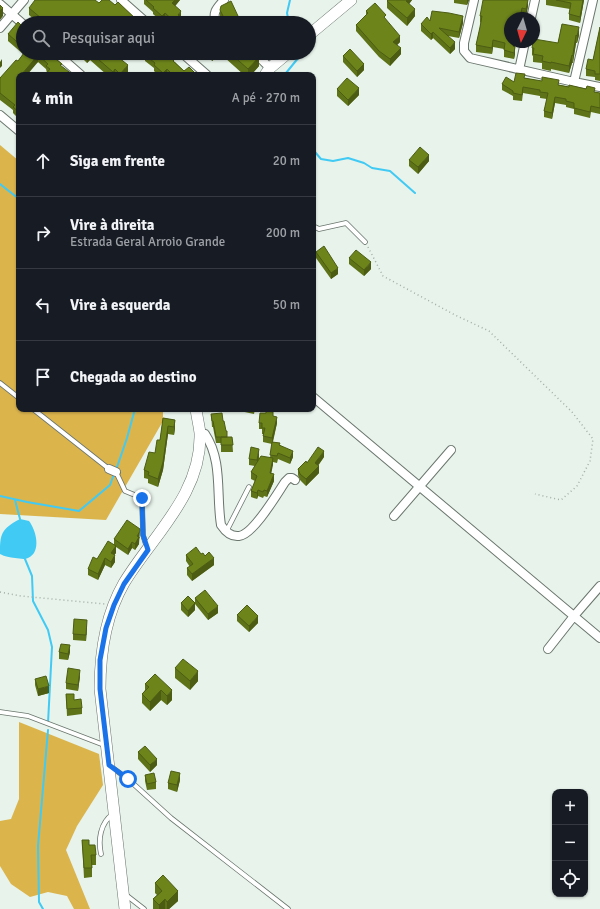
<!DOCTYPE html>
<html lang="pt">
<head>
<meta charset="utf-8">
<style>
	:root { --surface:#171b24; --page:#242831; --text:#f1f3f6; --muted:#9ea1a6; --line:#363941 }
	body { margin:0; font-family:Signika,sans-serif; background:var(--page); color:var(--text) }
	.controls { position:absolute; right:12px; bottom:12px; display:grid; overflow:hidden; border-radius:8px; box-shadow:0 1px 3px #0004 }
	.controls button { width:36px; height:36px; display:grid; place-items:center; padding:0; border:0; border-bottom:1px solid var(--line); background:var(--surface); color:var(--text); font:20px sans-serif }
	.compass { position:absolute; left:504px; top:12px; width:36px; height:36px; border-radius:50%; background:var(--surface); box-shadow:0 1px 3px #0004; rotate:185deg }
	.stop { position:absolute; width:12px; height:12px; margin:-9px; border:3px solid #1a73e8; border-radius:50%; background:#fff }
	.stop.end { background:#1a73e8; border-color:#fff; box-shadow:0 1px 4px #0008 }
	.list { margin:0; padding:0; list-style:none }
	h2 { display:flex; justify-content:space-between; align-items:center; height:52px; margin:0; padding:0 16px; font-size:17px }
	h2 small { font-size:13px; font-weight:400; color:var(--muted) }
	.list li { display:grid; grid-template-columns:26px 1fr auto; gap:12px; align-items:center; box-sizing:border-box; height:72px; padding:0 16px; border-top:1px solid var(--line) }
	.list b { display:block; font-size:15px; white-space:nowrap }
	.list p { margin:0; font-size:13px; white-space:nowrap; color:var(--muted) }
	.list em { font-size:13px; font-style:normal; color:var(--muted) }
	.icon { flex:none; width:22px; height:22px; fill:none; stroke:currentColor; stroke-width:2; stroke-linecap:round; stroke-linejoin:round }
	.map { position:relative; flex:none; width:600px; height:909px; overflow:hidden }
	.search { position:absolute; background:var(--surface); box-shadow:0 1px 3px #0004; left:16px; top:16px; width:300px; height:44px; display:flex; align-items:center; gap:10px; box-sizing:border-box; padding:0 14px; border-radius:22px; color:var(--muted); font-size:15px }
	.panel { position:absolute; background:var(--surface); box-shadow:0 1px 3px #0004; left:16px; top:72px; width:300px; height:340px; border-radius:8px }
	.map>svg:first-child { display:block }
</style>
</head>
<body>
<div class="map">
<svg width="600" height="909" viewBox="0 0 600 909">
	<rect width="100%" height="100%" fill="#e7f3eb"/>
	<path fill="#dbb44c" d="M0 145 19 161V409H163V421L106 520 0 514Z
		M19 722 99 754 103 785 77 826 66 850 90 909H74L67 896 48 892 30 897 11 884 0 866V821L11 819 19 799Z"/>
	<path fill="#41caf4" d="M20 519 29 521C36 530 42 552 28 558 24 560 19 558 15 558 10 557 5 557 0 554 0 534 1 529 20 519Z"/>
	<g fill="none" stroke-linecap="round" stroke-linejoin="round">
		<path stroke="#41caf4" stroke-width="2" d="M289 23 287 13 290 0
			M286 75V73L299 57
			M313 145 315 152 321 159 333 161 348 158 364 163 372 168 390 171 415 193
			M0 184 19 199
			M116 470 127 438 135 409
			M0 496 27 502 79 511 110 485 114 474
			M15 500 20 519
			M25 559 32 576 33 601 48 630 52 647 48 723
			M43 909 39 902 38 846 48 730"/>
		<g stroke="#6a756d" stroke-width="5.5">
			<path id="lane" d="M313 226 319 229 346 223 365 242
				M0 383 19 398
				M33 409 109 469
				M116 472 125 491 142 498 143 535 147 548
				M226 532 249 487
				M0 712 28 716 104 745
				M110 766 128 779 171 818 288 909
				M101 854C98 840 100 823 113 814
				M126 895 144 909"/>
		</g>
		<g stroke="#6a756d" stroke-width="10">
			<path id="street" d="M121 0 147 23
				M474 0 464 43V51L470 58 574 82 600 87
				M0 4 23 24
				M531 18 535 0
				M216 23C212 12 217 8 224 0
				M0 28 24 0
				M56 53 81 75
				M182 53 207 75
				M255 53 270 68
				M519 70 525 42
				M574 82 593 0
				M0 115 19 131
				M313 397 600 638
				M200 433 205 434C223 461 216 494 221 525 225 531 231 537 239 536 253 535 277 494 285 482L289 478H292L295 480
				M109 469 116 472
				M394 516 451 450
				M548 649 574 616 600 586"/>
		</g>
		<g stroke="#6a756d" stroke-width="12">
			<path id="secondary" d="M309 35 351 0
				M265 75 270 68 288 53
				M125 909 100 689C100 652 105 616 124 583 153 535 202 494 200 433 199 425 197 417 196 409"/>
		</g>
		<path stroke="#a4aea7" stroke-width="1.5" stroke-dasharray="1 3" stroke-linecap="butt" d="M368 247 383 276 455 315 489 331 572 412 593 439 590 461 577 486 561 500 535 494
			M0 592 21 596 105 604"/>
		<use href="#lane" stroke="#fff" stroke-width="4"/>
		<use href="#street" stroke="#fff" stroke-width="8"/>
		<use href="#secondary" stroke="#fff" stroke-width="11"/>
	</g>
	<path fill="#5e7217" d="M144 0H180L175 6 181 18 187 23H169L165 19 162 22 153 14V12L144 4Z
		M388 0H412L409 4 415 16 407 26 387 8V1Z
		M454 0H469L467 5 454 3Z
		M546 0H584L580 23 569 20V14L570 9 546 5Z
		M99 3 138 23H38L29 15V8Z
		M528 6 526 16 522 15V18H510V42H516L515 47V54L514 59 504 57V49L493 47 492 54 476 52V45L481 23 480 22V16Z
		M220 10 238 22 237 23H223L220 16Z
		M366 11 386 20 400 42 397 45 401 54 390 66 379 57 356 31V25L366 15Z
		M430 21 463 23 459 38 448 36 455 49 450 54 433 38 431 40 421 31V24Z
		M562 24 579 35 577 43H576L573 61V63H572L569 73 551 69V71L542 69V63L533 62V56L532 55V48L558 43Z
		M23 27V53H48L62 64 47 73 46 69 38 62 19 75V119L13 113V110L0 100V78L18 61 23 54 8 41V34Z
		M600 27V81L595 80V77L586 76V69L593 60Z
		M79 53H113L128 72 125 75H107L90 60 87 63 79 55Z
		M206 53H222L212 61Z
		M224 53H255L259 66 251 75H244L224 57Z
		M145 55H162L175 62 184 71 197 75H158L154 71V68L145 61Z
		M343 56 364 70 357 77 343 62Z
		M525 78 600 93V114L591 112 590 118 574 114V109L566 107V105L555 103 552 119 544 117V111L547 99 540 98V96L523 93 522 101 513 100V96L502 90V84L514 82Z
		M337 89 359 95 348 106 337 96Z
		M409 160 429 161 418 174 409 166Z
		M316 252 338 274 331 279 316 258Z
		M349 258 371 269 364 276 349 264Z
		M240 409H255L254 414 240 411Z
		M211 414 223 421 227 437H232L233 452H221V443H216L213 427H212Z
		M273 416 277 423 273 442 280 445 293 457 290 464 278 459 277 463 273 462 271 473 274 481 267 497 264 496 263 498 258 496 257 499 251 497V491L255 481 251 479V472L255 466 249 465V459L259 455V459L270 458 272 444 263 442V434H262V429H259V423Z
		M163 418 175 420V428L174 435 168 434 163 470 158 487 148 483V479L144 478V470L155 453 160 440Z
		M324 457 318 466 319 473 306 486 300 480 298 475V469L307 463Z
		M140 537 139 539V544L135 550 132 548 128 555 116 547V553L114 555 115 562 111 568 105 565 98 580 88 575V569L97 559 114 545V539Z
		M201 554 205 556 214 565 192 581 187 575V568L190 567 186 561V555Z
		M195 598 218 613 208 620 195 604V610L188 617 181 610V603H195Z
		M237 615 258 623 249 632 237 621Z
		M87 626 86 641 73 640V634Z
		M59 652H70L68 660 59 659Z
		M175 668 198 681 190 690 175 678Z
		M155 674 172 700 167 705 161 700 150 711 142 703V694L145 690V684Z
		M80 676 78 691 66 689V683Z
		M35 679 49 693 38 696 35 685Z
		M66 694 74 700 82 708V714L67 716Z
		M138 752 157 765 150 772 138 759Z
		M145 775 156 782V789L147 790 145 781Z
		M180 780 177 792 168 789V783Z
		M82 840 89 845 96 855V865H92V877L84 878Z
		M155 883 178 901 169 909H153V899L157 895 155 893Z"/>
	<path fill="#4c5c13" d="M175 0H180L172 10V3Z
		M407 0H412L406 8V1Z
		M467 0H469L467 5Z
		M528 0V6L526 16V9Z
		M583 0H584L580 23V17Z
		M3 8V16L0 20V11Z
		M522 8V18H520Z
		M415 9V16L407 26V18Z
		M181 11V18L178 15Z
		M165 13V19L162 22V16Z
		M238 16V22L237 23H226V22Z
		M463 16V23L459 38V32Z
		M78 17V23H73Z
		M579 27V35L577 43V36Z
		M433 32V38L431 40V34Z
		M576 35V43L573 63V56Z
		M400 36V42L393 49V42Z
		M493 40V47L492 54V48Z
		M455 42V49L450 54V48Z
		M515 47V54L514 59V53Z
		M401 48V54L390 66V59Z
		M89 53H90V60L87 63V55Z
		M214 53H222L212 61V54Z
		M38 55V62L27 75H22V74Z
		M572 55V63L569 73V66Z
		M259 57V66L251 75H248V69Z
		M2 59V66L0 68V62Z
		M364 64V70L357 77V71Z
		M128 65V72L125 75H120V74Z
		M115 69V75H113V72Z
		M167 69V75H163V73Z
		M359 88V95L348 106V100Z
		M555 97V103L552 119V113Z
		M429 155V161L418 174V167Z
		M371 262V269L364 276V270Z
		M338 268V274L331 279V273Z
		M277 417V423L272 444V438Z
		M175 420V428L174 435V427Z
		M168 426V434L163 470 158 487V479Z
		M259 449V455L257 466V460Z
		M293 451V457L290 464V458Z
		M324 451V457L315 469V463Z
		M273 458V465L270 479V473Z
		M319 466V473L306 486V479Z
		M274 474V481L267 497V491Z
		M258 490V496L257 499V493Z
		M140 531 139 544 135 550V544L137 536Z
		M132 542V548L128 555V549Z
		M116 546V553L111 559V553Z
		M115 555V562L111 568V562Z
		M105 558V565L98 580V574Z
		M214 558V565L192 581V574Z
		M195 603V610L188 617V611Z
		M218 606V613L208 620V614Z
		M258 616V623L249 632V626Z
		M87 620V626L86 641V635Z
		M70 645V652L68 660V654Z
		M80 670V676L78 691V685Z
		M198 671V681L190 690V681Z
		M49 686V693L38 696V689Z
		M161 690V700L150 711V702Z
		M172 690V700L167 705V696Z
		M157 759V765L150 772V765Z
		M180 773V780L177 792V785Z
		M178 891V901L169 909H167V902Z
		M165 899V909H159V905Z"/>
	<path fill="#6d841b" stroke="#4c5c13" d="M35 0H95L99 3 102 0H109L115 5 118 2 138 21 137 22 138 23H86L78 17 73 23H51L48 20 47 23 29 8Z
		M146 0H175L172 3 181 11 178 15 187 23H176L165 13 162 16 153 8 154 7Z
		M388 0H407L406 1 415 9 407 18 387 1Z
		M483 0H528L526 9 522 8 520 18H510V42H514L513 46 515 47 514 53 504 50 505 43 493 40 492 48 476 45 480 27 482 16H480Z
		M556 0H583L580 17 569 14 571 3Z
		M231 1 238 16 226 22 220 10 221 6Z
		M375 3 386 15 384 17 400 36 393 42 401 48 390 59 379 51 356 25 368 13 366 11Z
		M0 5 3 8 0 11Z
		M432 11 449 13 463 16 459 32 439 28 455 42 450 48 433 32 431 34 421 24 427 17 430 21Z
		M260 17 263 23H250Z
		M195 20 199 23H192Z
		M18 22 23 27V47L8 34Z
		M562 24 579 27 577 36 576 35 573 54V56L572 55 569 66 551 62V63L542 61 543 56 533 54 534 48H532L533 42H534V39L558 43Z
		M600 27V74H595V71L586 69 588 59 593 60Z
		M350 49 364 64 357 71 343 56Z
		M24 53H48L62 64 60 65 73 75H45L50 69 46 66 48 64 38 55 22 74 23 75H19V112L13 107 15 105 0 93V78L16 60 18 61Z
		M91 53H113L128 65 120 74 115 69 113 72Z
		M146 53H159L162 55 164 53H167L175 59 173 61 184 71 189 67 197 75H173L167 69 163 73 154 65 155 63 145 55Z
		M230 53H255L259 57 248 69Z
		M516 73 525 74 524 78 542 81V77L559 80 558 85 569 87V85L586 89 587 86 595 88 594 92 600 93V108L591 106 590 112 574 108V103L566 101V99L555 97 552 113 544 111 548 93 540 92V90L523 87 522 95 513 93V91L502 84 506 77 514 82Z
		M347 78 359 88 348 100 337 89Z
		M420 147 429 155 418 167 409 160Z
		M324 246 338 268 331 273 316 252Z
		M356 250 371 262 364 270 349 258Z
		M266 411 273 412V416L277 417 272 438 263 436 265 428H262V423H259L260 413H266Z
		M222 413 223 421H224L226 431H227V437H216L213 421H212L211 414Z
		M163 418 175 420 174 427 168 426 163 462 158 479 148 475 149 472 144 470 149 452 155 453 157 440H160Z
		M221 437H232L233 445H221Z
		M272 442 280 443 279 445 293 451 290 458 278 453 277 456 270 455Z
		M251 447 259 449 257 460 249 459Z
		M318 447 324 451 315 463 319 466 306 479 300 474 298 469 306 461 307 463Z
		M261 456 273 458 270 473 274 474 267 491 264 490 263 492 258 490 257 493 251 491 257 476 251 472Z
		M127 520 140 529V531L137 536 139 537 135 544 132 542 128 549 114 539Z
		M108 541 116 546 111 553 115 555 111 562 105 558 98 574 88 569 93 557 97 559Z
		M196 547 201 554 203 553 205 556 209 552 214 558 192 574 187 568 193 564 186 555Z
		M205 590 218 606 208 614 195 598Z
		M188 596 195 603 188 611 181 603Z
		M247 605 258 616 249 626 237 615Z
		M74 619 87 620 86 635 73 634Z
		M61 644 70 645 68 654 59 652Z
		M183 659 198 671 190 681 175 668Z
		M68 668 80 670 78 685 66 683Z
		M155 674 172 690 167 696 161 690 150 702 142 694 149 687 145 684Z
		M46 676 49 686 38 689 35 679Z
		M66 694H74V700L81 699 82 708 67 709Z
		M145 746 157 759 150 765 138 752Z
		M171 771 180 773 177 785 168 783Z
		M154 773 156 782 147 784 145 775Z
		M82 840H89V845H95L96 855H91L92 868H84Z
		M163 875 178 891 167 902 165 899 159 905 153 899 162 891 155 883Z"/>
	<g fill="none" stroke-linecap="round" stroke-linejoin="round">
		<path stroke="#1a73e8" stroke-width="5" d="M128 779 109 765 100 689V660L106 628 114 605 124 584 148 550 143 535 142 498"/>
	</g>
</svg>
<div class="controls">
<button>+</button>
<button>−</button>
<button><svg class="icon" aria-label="locate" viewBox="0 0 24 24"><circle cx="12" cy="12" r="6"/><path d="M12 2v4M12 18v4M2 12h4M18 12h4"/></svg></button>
</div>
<svg class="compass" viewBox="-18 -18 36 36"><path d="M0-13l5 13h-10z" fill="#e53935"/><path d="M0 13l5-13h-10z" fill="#9ea1a6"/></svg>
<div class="stop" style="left:128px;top:779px"></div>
<div class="stop end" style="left:142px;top:498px"></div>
<div class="search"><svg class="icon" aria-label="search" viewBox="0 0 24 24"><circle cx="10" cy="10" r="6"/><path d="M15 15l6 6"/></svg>Pesquisar aqui</div>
<section class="panel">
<h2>4 min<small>A pé · 270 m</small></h2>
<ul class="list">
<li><svg class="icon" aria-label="ahead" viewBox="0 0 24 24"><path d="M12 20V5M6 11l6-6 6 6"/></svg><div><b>Siga em frente</b></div><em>20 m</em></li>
<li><svg class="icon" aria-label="right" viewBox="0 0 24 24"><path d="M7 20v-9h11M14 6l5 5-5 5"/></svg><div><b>Vire à direita</b><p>Estrada Geral Arroio Grande</p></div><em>200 m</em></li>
<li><svg class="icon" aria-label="left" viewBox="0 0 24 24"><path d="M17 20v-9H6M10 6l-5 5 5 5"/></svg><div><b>Vire à esquerda</b></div><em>50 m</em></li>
<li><svg class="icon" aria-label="arrive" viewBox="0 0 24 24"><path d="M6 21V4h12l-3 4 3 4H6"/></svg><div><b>Chegada ao destino</b></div></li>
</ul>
</section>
</div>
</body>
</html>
